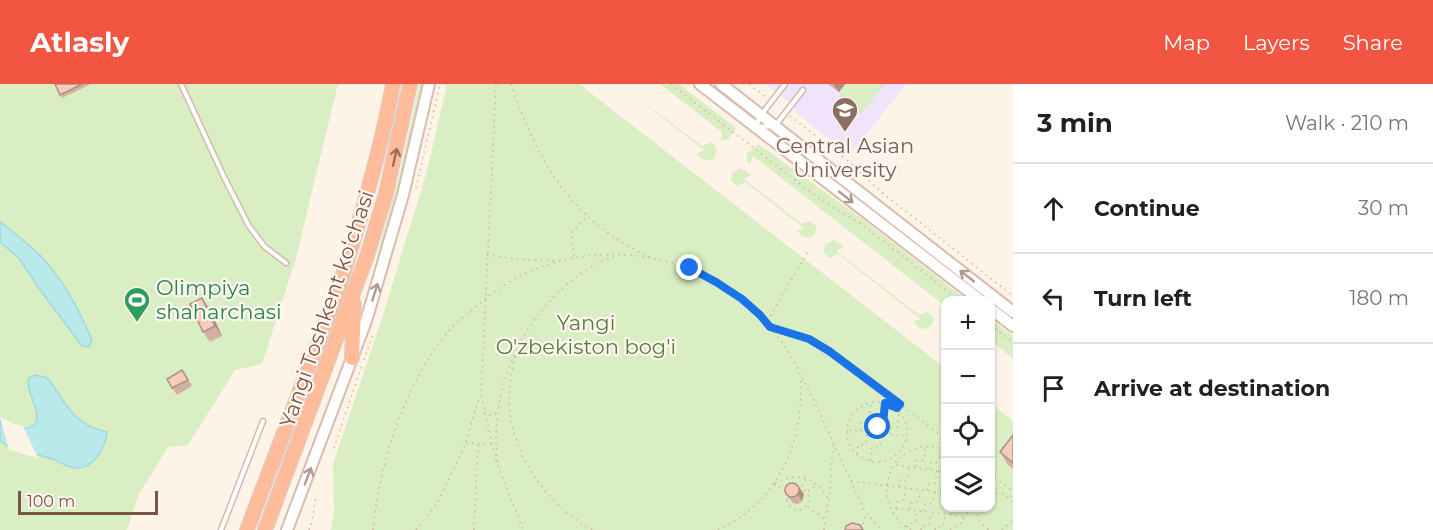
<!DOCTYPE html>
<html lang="en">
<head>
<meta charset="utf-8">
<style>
	:root { --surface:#fff; --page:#f2f2f2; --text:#202124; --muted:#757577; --line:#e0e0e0; --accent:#f25642 }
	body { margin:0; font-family:Montserrat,sans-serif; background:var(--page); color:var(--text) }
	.controls { position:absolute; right:18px; bottom:18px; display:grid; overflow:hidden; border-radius:12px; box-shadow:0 2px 4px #0004 }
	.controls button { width:54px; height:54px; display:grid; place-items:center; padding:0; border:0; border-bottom:2px solid var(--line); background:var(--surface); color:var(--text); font:30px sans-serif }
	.scale { position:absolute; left:18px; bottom:15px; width:140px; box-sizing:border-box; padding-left:6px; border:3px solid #7b5548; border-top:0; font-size:16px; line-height:21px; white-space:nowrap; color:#7b5548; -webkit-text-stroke:4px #fff7ef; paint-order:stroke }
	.stop { position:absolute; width:18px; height:18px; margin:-14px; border:4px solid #1a73e8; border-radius:50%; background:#fff }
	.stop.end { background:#1a73e8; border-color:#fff; box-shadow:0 2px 6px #0008 }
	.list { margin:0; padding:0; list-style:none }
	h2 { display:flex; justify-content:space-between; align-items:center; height:78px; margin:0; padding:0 24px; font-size:26px }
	h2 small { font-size:20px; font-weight:400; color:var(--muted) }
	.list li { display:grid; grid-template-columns:39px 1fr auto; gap:18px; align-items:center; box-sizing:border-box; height:90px; padding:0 24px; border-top:2px solid var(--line) }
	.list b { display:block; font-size:22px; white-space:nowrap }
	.list em { font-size:20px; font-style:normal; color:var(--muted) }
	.icon { flex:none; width:33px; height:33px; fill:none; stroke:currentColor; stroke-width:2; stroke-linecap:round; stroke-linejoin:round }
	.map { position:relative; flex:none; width:1013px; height:446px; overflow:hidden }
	header { display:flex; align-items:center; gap:36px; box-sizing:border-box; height:84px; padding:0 30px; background:var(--accent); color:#fff }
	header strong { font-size:28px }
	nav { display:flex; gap:33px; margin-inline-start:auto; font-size:21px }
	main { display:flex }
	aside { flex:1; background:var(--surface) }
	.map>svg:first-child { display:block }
</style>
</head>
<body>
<header>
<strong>Atlasly</strong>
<nav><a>Map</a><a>Layers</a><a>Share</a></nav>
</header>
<main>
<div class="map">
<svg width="1013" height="446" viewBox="0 0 1013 446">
	<rect width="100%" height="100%" fill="#fef3e7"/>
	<path fill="#f0e3fb" d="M766 0H906L850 71 794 27 796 24Z"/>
	<path fill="#d9eec3" d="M0 0H338L296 174 262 280 235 286 188 361 168 363 138 412 127 446H0Z
		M419 0H423L410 59 379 170H377L400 89Z
		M447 0H579L945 284 946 424H990L991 319 1013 337V373L1007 381 1013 385V446H331L334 428 333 380 383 231 427 87Z
		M619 0 702 62 712 58 717 64 715 74C708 79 702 75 696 70L704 66Z
		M660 0H679L736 44 728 55 721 57 722 48Z
		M845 0H885L861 30 840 13 841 11 839 8Z
		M758 60 861 134 967 216H946L945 222 753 72 750 80 747 78V70Z
		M741 84 751 91 744 95 802 140 810 137 817 143 815 150 810 154 803 153 797 147 804 144 745 98 737 102 731 97 732 89Z
		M834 156 844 162 836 167 919 231 927 228 934 234 932 241 926 245 920 244 913 238 921 235 838 170 829 174 824 169 825 161Z
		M990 235 1013 252V274L991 257Z"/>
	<path fill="#b9e9ea" stroke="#9edadd" stroke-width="1.5" d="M0 137C13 148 27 159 40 171 63 195 79 225 92 256L89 263 82 262 38 203 19 174 0 158Z
		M35 291 45 293 50 297C66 321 76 342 107 348 105 365 92 389 71 383 63 381 57 376 49 374 30 368 17 369 0 357V336C12 341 26 350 36 339 41 323 25 310 29 294Z"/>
	<path fill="#fef3e7" d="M0 333 14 340 23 342 38 374 9 366Z"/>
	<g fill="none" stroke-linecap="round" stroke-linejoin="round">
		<g stroke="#d4bbae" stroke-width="7">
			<path id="service" d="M181 0 225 95 249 142 264 162 286 179
				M756 41 761 31 785 0
				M760 43 775 42 803 6
				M221 446 263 337"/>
		</g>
		<g stroke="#dabcad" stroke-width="14">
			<path id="secondary" d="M700 0 980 216
				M721 0 1013 228
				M990 224 1013 242
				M287 446 366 237 403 111 429 0"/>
		</g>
		<g stroke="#dacfcc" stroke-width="16">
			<path id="trunk" d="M352 274 354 220
				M247 446 338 206C360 138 380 70 393 0
				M265 446 367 172 386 109 410 0"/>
		</g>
		<path stroke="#dcaf9e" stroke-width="1.5" stroke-dasharray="1.5 4.5" stroke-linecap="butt" d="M496 0 481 310 496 377 523 446
			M511 0C538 79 571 137 650 173
			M671 0 821 116 860 139 959 216
			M749 0 767 14
			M790 32 847 76 880 107 1013 212
			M416 104 440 0
			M487 171 517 175 557 177
			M574 172 571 149 587 133
			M767 237 809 166
			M990 241 1013 258
			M771 243 809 255 829 267 946 355
			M364 276 373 250
			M847 348a30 30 0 1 1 60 0a30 30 0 1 1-60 0Z
			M484 328 492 332 498 328
			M849 346 907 352
			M860 346 861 339H867L869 336 871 319
			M874 348 875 343H880L883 340 885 320
			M889 349V344L897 343 899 328
			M466 359 491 360
			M334 364 362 281
			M857 370 858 361H863L866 358 867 348
			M871 377 872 363 880 362 882 350
			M497 378C494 340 499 301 517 266
			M896 381 946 388
			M915 383 916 377H922L925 374V365
			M930 385V379H936L939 376 940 364
			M943 387 946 381
			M990 390 1013 407
			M851 397 946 409
			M775 399C800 387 814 393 828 415
			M774 400 785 407
			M802 402 806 394
			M899 402V396L905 397 908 394 909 384
			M787 415a11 11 0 1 1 22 0a11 11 0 1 1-22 0Z
			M927 406 928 400 935 399 937 387
			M808 407 817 401
			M940 407 941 401H946
			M990 409 1004 410 1013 418
			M1010 413 1013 408
			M808 423 826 436
			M890 424 966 432
			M896 424 897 418 904 416 906 405
			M978 424C976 434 981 442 990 446
			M910 425 911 419H916L919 416 920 407
			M924 427 925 420H930L933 417 934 408
			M952 430 953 424H960
			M420 440 421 446
			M907 443 908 440 915 439 917 428
			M309 446 312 438 316 412
			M373 446C380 377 403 304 447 249 453 241 462 234 470 228 489 210 513 193 538 184 613 155 704 173 760 231 782 253 795 279 809 307 829 346 845 386 864 426L881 446
			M416 446 438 418 464 363 480 311
			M474 446 478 360
			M592 446C528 409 490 335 519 263 526 245 538 231 550 217 567 198 593 178 617 172
			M718 446C781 416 803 359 801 292
			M824 446 830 406 833 361
			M862 446 866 429
			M911 446C877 428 879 376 917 364 927 361 936 363 946 365
			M921 446 922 442 929 441 931 430
			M935 446 936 443 943 442 945 430
			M950 446 960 440 971 424
			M1002 446 1013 437"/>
		<use href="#service" stroke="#fff" stroke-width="4"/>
		<use href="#secondary" stroke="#fff" stroke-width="10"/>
		<use href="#trunk" stroke="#febc9b" stroke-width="14"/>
	</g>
	<path fill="#d4b0a2" d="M55 0H91L62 14Z
		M828 0H845L839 8Z
		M209 224 222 252 210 258 203 248Z
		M187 293 192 302 177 311 172 304Z
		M1013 351V385L1008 381 1000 368Z
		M785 409 804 410 802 417 798 420 793 419Z"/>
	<path fill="#ac9084" d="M833 0H845L839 8Z
		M202 214 209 224 222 252 215 242Z
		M799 403 804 410 802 417 798 410Z"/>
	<path fill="#f6cdbc" stroke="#ac9084" stroke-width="1.5" d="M55 0H82L60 11Z
		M202 214 215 242 203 248 190 220Z
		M182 286 188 296 172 304 167 295Z
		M1013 351V379L1000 368Z
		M785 406a7 7 0 1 1 14 0a7 7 0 1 1-14 0Z
		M852 439 860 441 863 446H845L846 442Z"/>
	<defs><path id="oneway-shaft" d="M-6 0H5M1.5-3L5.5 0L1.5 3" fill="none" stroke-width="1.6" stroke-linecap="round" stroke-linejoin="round" transform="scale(1.5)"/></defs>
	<use stroke="#9c6f5d" href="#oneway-shaft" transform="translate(395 73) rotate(-77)"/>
	<g stroke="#b09991">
		<use href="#oneway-shaft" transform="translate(846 113) rotate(38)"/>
		<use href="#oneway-shaft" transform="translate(967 192) rotate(-142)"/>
		<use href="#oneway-shaft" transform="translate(375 208) rotate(-73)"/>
		<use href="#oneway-shaft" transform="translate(308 392) rotate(-69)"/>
	</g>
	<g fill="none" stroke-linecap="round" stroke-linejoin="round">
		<path stroke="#1a73e8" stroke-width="8" d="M690 184 716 198 742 215 760 231 770 243 809 255 829 267 900 320 897 324 885 319 883 340 878 343"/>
	</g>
	<defs>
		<g id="university-pin" transform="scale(1.35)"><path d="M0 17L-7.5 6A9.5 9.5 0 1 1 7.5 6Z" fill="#8d6e63" stroke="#fff7ef"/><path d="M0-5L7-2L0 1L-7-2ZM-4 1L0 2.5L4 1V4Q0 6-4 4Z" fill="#fff"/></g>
		<g id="stadium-pin" transform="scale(1.35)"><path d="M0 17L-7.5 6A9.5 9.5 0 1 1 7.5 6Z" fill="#2e9e5b" stroke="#fff7ef"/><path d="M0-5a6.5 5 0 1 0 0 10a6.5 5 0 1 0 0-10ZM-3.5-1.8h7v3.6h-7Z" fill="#fff"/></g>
	</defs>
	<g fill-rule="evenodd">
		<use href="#university-pin" x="845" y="26"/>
		<use href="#stadium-pin" x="137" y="216"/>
	</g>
	<g text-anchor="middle" stroke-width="4.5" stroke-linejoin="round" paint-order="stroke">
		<g font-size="21" fill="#785e54" stroke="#fff7ef">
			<text x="845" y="69">Central Asian<tspan x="845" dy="24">University</tspan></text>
		</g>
		<g font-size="21" fill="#27864d" stroke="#fff7ef" text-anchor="start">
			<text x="156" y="211">Olimpiya<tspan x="156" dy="24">shaharchasi</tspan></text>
		</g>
		<g font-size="21" fill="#7b5548" stroke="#fff7ef">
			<text transform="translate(327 225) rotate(-71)" y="7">Yangi Toshkent ko‘chasi</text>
		</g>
		<g font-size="21" fill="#567b3c" stroke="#fff7ef">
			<text x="586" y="246">Yangi<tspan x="586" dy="24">O'zbekiston bog'i</tspan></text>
		</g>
	</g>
</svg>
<div class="controls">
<button>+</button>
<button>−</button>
<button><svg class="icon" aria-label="locate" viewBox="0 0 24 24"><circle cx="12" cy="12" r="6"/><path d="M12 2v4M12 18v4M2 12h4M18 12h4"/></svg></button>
<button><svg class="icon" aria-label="layers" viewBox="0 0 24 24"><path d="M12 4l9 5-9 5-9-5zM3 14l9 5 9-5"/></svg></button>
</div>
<div class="scale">100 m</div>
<div class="stop" style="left:878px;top:343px"></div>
<div class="stop end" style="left:690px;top:184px"></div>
</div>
<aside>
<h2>3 min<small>Walk · 210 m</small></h2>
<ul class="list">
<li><svg class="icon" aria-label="ahead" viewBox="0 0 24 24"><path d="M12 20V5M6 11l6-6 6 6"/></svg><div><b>Continue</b></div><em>30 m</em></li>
<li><svg class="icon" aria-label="left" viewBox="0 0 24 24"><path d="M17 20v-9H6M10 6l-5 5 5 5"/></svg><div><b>Turn left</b></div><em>180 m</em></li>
<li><svg class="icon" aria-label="arrive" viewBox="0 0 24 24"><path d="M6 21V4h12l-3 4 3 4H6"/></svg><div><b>Arrive at destination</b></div></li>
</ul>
</aside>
</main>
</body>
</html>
